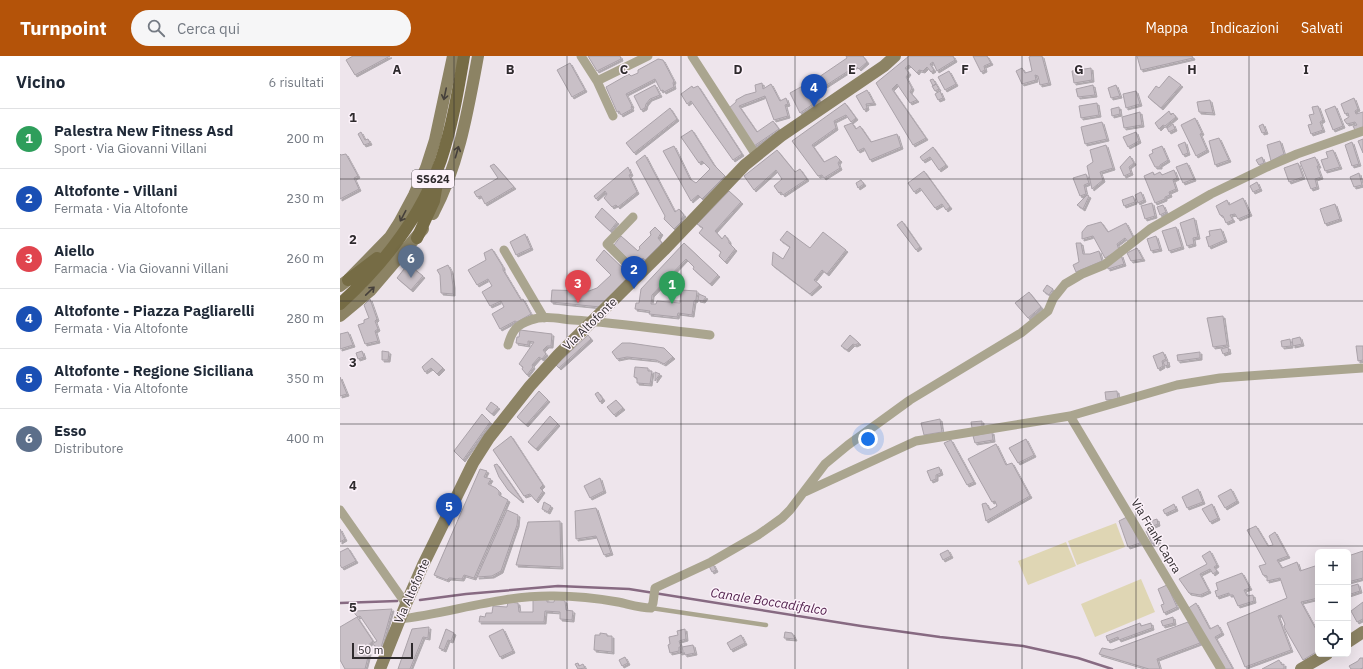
<!DOCTYPE html>
<html lang="it">
<head>
<meta charset="utf-8">
<style>
	:root { --surface:#fff; --page:#f6f6f7; --text:#1f2937; --muted:#747a83; --line:#e0e1e3; --accent:#b45309 }
	body { margin:0; font-family:"IBM Plex Sans",sans-serif; background:var(--page); color:var(--text) }
	.controls { position:absolute; right:12px; bottom:12px; display:grid; overflow:hidden; border-radius:6px; box-shadow:0 4px 16px #0002 }
	.controls button { width:36px; height:36px; display:grid; place-items:center; padding:0; border:0; border-bottom:1px solid var(--line); background:var(--surface); color:var(--text); font:20px sans-serif }
	.scale { position:absolute; left:12px; bottom:10px; width:61px; box-sizing:border-box; padding-left:4px; border:2px solid #2e2a2d; border-top:0; font-size:11px; line-height:14px; white-space:nowrap; color:#2e2a2d; -webkit-text-stroke:3px #fcf2fa; paint-order:stroke }
	.you { position:absolute; left:528px; top:383px; width:14px; height:14px; margin:-10px; border:3px solid #fff; border-radius:50%; background:#1a73e8; box-shadow:0 0 0 6px #1a73e833 }
	.badge { display:grid; place-items:center; width:26px; height:26px; border-radius:50%; background:var(--accent); color:#fff; font-size:13px; font-weight:700 }
	.pin { position:absolute; translate:-50% -33px; filter:drop-shadow(0 1px 2px #0008) }
	.pin::after { content:''; position:absolute; top:21px; width:14px; height:12px; background:inherit; clip-path:polygon(0 0,100% 0,50% 100%) }
	.list { margin:0; padding:0; list-style:none }
	h2 { display:flex; justify-content:space-between; align-items:center; height:52px; margin:0; padding:0 16px; font-size:17px }
	h2 small { font-size:13px; font-weight:400; color:var(--muted) }
	.list li { display:grid; grid-template-columns:26px 1fr auto; gap:12px; align-items:center; box-sizing:border-box; height:60px; padding:0 16px; border-top:1px solid var(--line) }
	.list b { display:block; font-size:15px; white-space:nowrap }
	.list p { margin:0; font-size:13px; white-space:nowrap; color:var(--muted) }
	.list em { font-size:13px; font-style:normal; color:var(--muted) }
	.icon { flex:none; width:22px; height:22px; fill:none; stroke:currentColor; stroke-width:2; stroke-linecap:round; stroke-linejoin:round }
	.map { position:relative; flex:none; width:1023px; height:613px; overflow:hidden }
	header { display:flex; align-items:center; gap:24px; box-sizing:border-box; height:56px; padding:0 20px; background:var(--accent); color:#fff }
	header strong { font-size:19px }
	nav { display:flex; gap:22px; margin-inline-start:auto; font-size:14px }
	.search { width:280px; height:36px; background:var(--page); display:flex; align-items:center; gap:10px; box-sizing:border-box; padding:0 14px; border-radius:22px; color:var(--muted); font-size:15px }
	main { display:flex }
	aside { flex:1; background:var(--surface) }
	.map>svg:first-child { display:block }
</style>
</head>
<body>
<header>
<strong>Turnpoint</strong>
<div class="search"><svg class="icon" aria-label="search" viewBox="0 0 24 24"><circle cx="10" cy="10" r="6"/><path d="M15 15l6 6"/></svg>Cerca qui</div>
<nav><a>Mappa</a><a>Indicazioni</a><a>Salvati</a></nav>
</header>
<main>
<aside>
<h2>Vicino<small>6 risultati</small></h2>
<ul class="list">
<li><span class="badge" style="background:#2e9e5b">1</span><div><b>Palestra New Fitness Asd</b><p>Sport · Via Giovanni Villani</p></div><em>200 m</em></li>
<li><span class="badge" style="background:#1a4fb4">2</span><div><b>Altofonte - Villani</b><p>Fermata · Via Altofonte</p></div><em>230 m</em></li>
<li><span class="badge" style="background:#e0444e">3</span><div><b>Aiello</b><p>Farmacia · Via Giovanni Villani</p></div><em>260 m</em></li>
<li><span class="badge" style="background:#1a4fb4">4</span><div><b>Altofonte - Piazza Pagliarelli</b><p>Fermata · Via Altofonte</p></div><em>280 m</em></li>
<li><span class="badge" style="background:#1a4fb4">5</span><div><b>Altofonte - Regione Siciliana</b><p>Fermata · Via Altofonte</p></div><em>350 m</em></li>
<li><span class="badge" style="background:#5c6f8a">6</span><div><b>Esso</b><p>Distributore</p></div><em>400 m</em></li>
</ul>
</aside>
<div class="map">
<svg width="1023" height="613" viewBox="0 0 1023 613">
	<defs>
		<filter id="shadow"><feDropShadow dx="2" dy="2" stdDeviation="0" flood-color="#0004"/></filter>
	</defs>
	<rect width="100%" height="100%" fill="#eee5ec"/>
	<path fill="#dfd6b4" d="M776 467 785 491 737 509 728 485Z
		M726 486 736 510 688 529 678 505Z
		M801 523 815 556 755 581 741 548Z"/>
	<g fill="none" stroke-linecap="round" stroke-linejoin="round">
		<path stroke="#876a82" stroke-width="2.5" d="M80 544 126 538 218 530 289 533 521 570 600 581 683 590 738 602 772 613
			M0 547 57 545"/>
	</g>
	<path fill="#c9c0c7" stroke="#aaa2a9" filter="url(#shadow)" d="M13 0H50L15 19 6 4Z
		M248 0H280L281 3 257 15Z
		M506 0H523L527 6 519 13 516 10 485 30 479 21 507 2Z
		M569 0H613L615 4 597 15 593 6 590 8 594 14 591 16 587 11 583 15 579 14 577 17 569 9 565 12 569 17 566 21 572 32 570 36 577 44 570 47 557 28 552 33 586 82 573 89 536 27Z
		M633 0H647L651 7 644 10 645 14 641 16Z
		M691 0H702L709 27 700 29 698 20 695 19 696 24 682 28 676 15 682 12 685 17 692 15 689 1Z
		M797 0H852L853 2 801 14Z
		M318 3 323 4 334 25 333 27 334 31 324 36 323 34 321 35 315 23 286 38 292 50 291 51 292 53 281 59 279 55 277 56 266 31 289 18 291 20 298 17V14Z
		M230 7 245 34 232 41 217 14Z
		M751 12 752 24 734 27 732 15Z
		M609 15 616 28 605 34 598 21Z
		M829 20 841 29 821 52 808 41 816 30 819 32Z
		M593 23 596 28 593 30 590 24Z
		M422 27 423 33 431 28 440 45 446 42 448 48 445 49 448 60 434 64 425 40 399 50 417 76 433 65 439 73 414 90 389 52 396 46V44L405 39 416 36 415 29Z
		M468 27 479 44 460 57 450 37Z
		M596 28 599 33 595 35 592 30Z
		M315 29 320 39 310 43 306 48 305 52 301 54 294 40Z
		M753 29 755 39 738 41 736 33Z
		M776 29 780 40 771 42 768 32Z
		M352 30 353 32 358 30 402 98 393 104 351 45 347 48 341 38Z
		M527 34 534 47 526 48 527 52 524 54 516 40Z
		M600 35 603 42 598 44 595 38Z
		M796 35 800 48 786 52 783 38Z
		M1014 42 1018 53 1015 55 1016 58 1023 56V71L1015 74 1013 70 1017 69 1015 66 1007 68 1004 64 1009 61 1008 57 1005 58 1001 48Z
		M870 44 873 57 859 56 857 46Z
		M505 47 516 62 511 66 506 59 494 65 496 72 472 89 484 106 496 100 500 104 498 107 500 112 484 122 482 119 478 120 452 85Z
		M757 47 759 59 741 62 739 50Z
		M978 50 983 64 980 66 983 74 971 78 968 69 972 68 969 59 974 58 972 51Z
		M995 50 1003 70 993 74 985 54Z
		M779 51 780 58 772 60 771 53Z
		M330 52 337 63 294 97 286 87Z
		M829 55 831 59 833 57 836 61 825 70 823 69 819 73 815 67Z
		M800 56 802 69 784 72 782 61Z
		M855 62 862 77 860 78 867 94 856 100 841 69Z
		M762 66 767 83 745 88 741 71Z
		M512 67 516 73 520 70 531 86 557 78 561 91 530 104 524 92 518 95 504 70Z
		M833 68 835 73 829 76 827 72Z
		M923 68 926 76 922 77 919 70Z
		M352 74 374 109 385 120 362 143 358 139 351 145 323 95 334 90 350 123 356 127 370 113 362 105 359 107 341 81Z
		M21 76 25 84 28 83 30 87 24 89 18 78Z
		M796 76 799 85 788 91 783 81Z
		M879 82 889 104 875 109 869 85Z
		M1023 83V97L1018 85Z
		M940 85 944 98 931 105 927 89Z
		M845 86 848 97 843 99 838 89Z
		M1012 86 1019 108 1012 110 1005 89Z
		M766 89 773 112 760 116 763 124 752 133 747 110 753 106 750 94Z
		M822 90 828 104 820 109V111H815L809 99 813 97 812 94Z
		M593 91 606 109 599 114 590 101 583 105 580 101Z
		M437 94 455 116 460 113 467 123 443 139 441 136 439 137 434 130 442 123 436 114 414 134 404 120Z
		M993 94 1000 111 985 115 981 104 988 102 986 96Z
		M0 98 1 99 6 98 18 120 14 122 19 133 0 143Z
		M305 99 335 156 339 153 344 159 341 163 342 165 334 173 324 163 325 160 296 106Z
		M790 100 794 107 789 111 791 117 784 120 780 111Z
		M922 101 924 107 919 109 916 104Z
		M975 101 979 110H977L981 121 975 123 977 131 971 133 960 106Z
		M847 107 854 123 843 127 836 111Z
		M958 107 963 121 949 126 944 112Z
		M154 108 174 131 145 148 141 140 137 141 134 136 158 122 150 110Z
		M288 111 291 118 289 119 297 136 278 151 276 149 272 151 264 142 267 138 265 135 256 143 254 140Z
		M834 114 837 122 833 124 836 133 829 136 830 139 825 141V143L815 147 804 120 813 116 814 119 820 116 822 119Z
		M584 115 610 151 606 154 602 148 595 152 580 132 574 136 568 127Z
		M1019 117 1022 129 1014 131 1010 121Z
		M746 118 749 127 744 129 746 138 740 140 733 122Z
		M521 124 524 128 518 132 516 127Z
		M917 126 920 133 913 136 910 130Z
		M389 135 401 146 375 175 382 183 385 179 389 185V187L395 193 385 206 379 200 381 196 359 177 363 172 357 168Z
		M801 136 804 144 798 147 795 139Z
		M747 139 749 140 743 153 737 149Z
		M793 140 795 146 784 150 782 144Z
		M903 142 910 158 898 163 895 158 890 159 893 164 886 167 883 160 880 159 876 150 887 144 889 149Z
		M812 147 815 160 805 163 801 150Z
		M995 148 1000 163 985 168 980 153Z
		M823 149 826 156 820 159 817 151Z
		M262 152 277 166 270 175 255 161Z
		M854 162 858 181 853 182 854 188 847 190 840 167Z
		M562 165 580 191 576 194 557 169Z
		M761 166 768 176 786 167 793 181 788 186 785 182 777 188 779 194 765 202 753 180 742 183V176L747 170Z
		M315 171 321 177 318 182 322 187 305 204 303 202 295 210 274 189 281 180 298 195 300 192 299 191 311 179 310 176Z
		M836 171 842 191 829 195 822 175Z
		M881 173 885 184 869 191 866 181 870 180 869 175Z
		M447 175 470 192 483 176 506 194 487 218 482 214 474 224 480 229 470 238 432 209 433 196 443 203 450 191 440 184Z
		M185 178 191 192 176 199 170 186Z
		M816 180 820 193 811 195 807 183Z
		M344 187 378 219 370 228 353 213 354 211 346 203 312 239 311 248H316L317 245 340 247 341 234 357 235 356 244 354 245 352 259 338 257 337 261 309 258 310 255 295 253 296 247H299L301 233Z
		M736 187H741L743 198H750L759 195 762 205 736 216 733 209 739 206Z
		M797 192 803 203 791 205 787 197Z
		M152 193 163 211V214L181 244 183 243 191 258 177 266 175 265 160 273 152 258 164 251 161 245 150 250 142 236 152 230 148 223 137 229 128 214 146 204 144 197Z
		M264 194 290 219 260 251 211 246 212 234 249 235 257 232 271 219 256 204Z
		M781 199 784 208 768 213 767 207Z
		M68 208 83 220 71 234 57 222Z
		M108 209 111 215 113 230V238L101 237 100 219 97 214Z
		M707 229 713 233 709 239 703 235Z
		M689 236 701 251 688 262 675 247Z
		M359 238 366 241 363 245 358 244Z
		M30 243 37 263 35 265 38 273 35 275 38 285 25 288 18 269 24 267V264L29 262 24 249Z
		M883 260 887 289 873 291 867 262Z
		M180 274 212 278 211 290H207L203 294 206 298 202 303 199 301 192 309 193 311 187 319 182 313 183 311 179 308 194 286 188 285V289L176 287 177 281H179Z
		M8 276 13 289 0 293V278Z
		M248 279 251 283 219 312 216 309Z
		M510 279 519 287 515 289 513 288 507 294 501 290Z
		M960 281 962 288 953 290 952 283Z
		M950 283 951 290 942 291 941 285Z
		M282 287H290L324 292 333 301 324 308 316 304 287 301 277 303 272 296Z
		M1016 290H1023V304L1018 305Z
		M888 291 889 296 883 298 881 293Z
		M22 295 24 301 18 303 16 297Z
		M42 295 49 296 48 304H42Z
		M823 296 826 303 822 305 823 310 818 313 813 300Z
		M860 296V302L838 305 837 299Z
		M92 302 103 312 97 318 91 312 85 316 82 311Z
		M827 304 828 309 825 310 823 306Z
		M295 311 308 312V315H312L310 328 297 327V322L294 321Z
		M315 316 320 318 315 325Z
		M0 321 7 338 0 340Z
		M199 335 208 344 186 369 177 361Z
		M777 335 778 343 766 344 765 336Z
		M258 336 263 343 260 346 255 338Z
		M276 344 283 352 274 359 267 351Z
		M151 346 158 351 152 358 146 353Z
		M142 358 150 366 123 404 114 395Z
		M210 360 218 368 196 393 188 386Z
		M600 363 602 376 584 379 581 367Z
		M642 365V371L632 372 631 366Z
		M652 376 653 384 635 387 633 380Z
		M171 380 203 429 200 432 203 435 196 445 190 438 184 440 153 394Z
		M686 383 694 399 678 407 669 392Z
		M611 384 634 426 627 429 604 387Z
		M656 388 666 409 672 407 690 440 646 465 642 448 646 447 650 454 657 450 655 445 652 446 628 403Z
		M157 408 182 444 181 445 168 434 159 421 154 409Z
		M599 411 601 417 596 419V423L591 425 587 415Z
		M140 413 147 415 144 421 151 423 148 428 156 432 159 435V439L168 444 134 522 124 519 122 523 109 522 107 524 94 519Z
		M260 422 264 435 250 442 244 430Z
		M858 433 863 446 847 452 842 441Z
		M891 433 897 445 885 452 878 440Z
		M204 446 211 450 208 456 202 453Z
		M834 448 836 453 825 458 823 454Z
		M872 448 878 462 870 466 862 453Z
		M256 452 271 497 264 499 256 480 236 483 235 455Z
		M167 454 178 459 177 469 161 515 152 520 137 521Z
		M787 461 800 487 788 491 779 465Z
		M817 463 818 468 813 470 811 465Z
		M220 465 221 511 176 509 188 466Z
		M916 470 928 490 933 489 929 480 935 476 948 500 937 504 942 512 957 506 960 515 978 509V542L961 546 978 577V595L963 604 944 571 945 568 941 559 938 560 951 594 905 611 887 567 947 542 940 522 927 525V520L923 519 919 510 926 508 907 474Z
		M812 472 819 485 812 488 806 475Z
		M0 473 5 483 0 486Z
		M8 492 16 505 2 512 0 509V496Z
		M608 494 611 500 603 504 600 498Z
		M870 495 877 509 874 511 877 515 873 518 870 513 860 518 869 535 860 539 849 537 839 523 867 508 862 500Z
		M1023 495V522L1008 526V500Z
		M373 508 376 514 372 516 369 510Z
		M902 517 910 532 904 534 907 540 913 539 914 545 898 550 893 539H889V537L877 541 875 535 878 534 876 527Z
		M1018 528 1020 535 1008 539V531Z
		M827 529 837 551 824 557 821 549 824 548 818 533Z
		M215 542 225 545 226 554 233 555 232 564 220 563V556L205 555 204 566H139L140 560 145 561 146 557H152L153 550 167 551 168 546 178 547 179 556H193V543H207V546H214Z
		M1023 546V563L1017 566 1011 555Z
		M856 547 870 573 878 569 882 577 875 581 893 613H882L847 553Z
		M52 553 41 592 40 593 32 588 37 585 20 560 18 561 14 557 16 555Z
		M17 561 33 585 26 591 29 597 25 613H5L0 604V571Z
		M833 561 834 567 823 570 821 565Z
		M848 566 860 587 817 603 820 613H809L759 598 762 592 772 594Z
		M800 567 801 570 811 567 812 572 779 584 778 581 768 585 766 580Z
		M89 571 88 582 83 581 70 613H58L72 573Z
		M106 573 114 577 111 585 108 584 104 594 99 592Z
		M163 573 173 595 160 601 149 580Z
		M345 573 346 583 339 585 341 591H339V595L330 597 328 589 330 588 329 581 338 579 337 575Z
		M445 576 452 577 455 583 444 582Z
		M260 577 267 578V580H272V596L254 594 255 579H260Z
		M401 579 405 587 391 594 387 587Z
		M353 589 355 597 345 599 344 596 340 597V595H343L342 591Z
		M285 601 288 607 282 610 279 604Z
		M1020 602H1023V612L1020 613H1011L1009 610 1018 605Z
		M939 604 942 609 944 608V613H922Z
		M238 607 239 610 243 608 245 612 238 613 235 608Z"/>
	<g fill="none" stroke-linecap="round" stroke-linejoin="round">
		<path stroke="#aaa58f" stroke-width="4.5" d="M311 552 426 569"/>
		<path stroke="#aaa58f" stroke-width="9" d="M241 0 257 25 273 60
			M352 0 416 99
			M257 25 308 0
			M293 161 267 188 299 220
			M164 194 204 262
			M168 289C172 275 176 269 191 264 204 259 220 263 233 264 279 267 325 274 370 279
			M730 360 881 613
			M465 436 576 385 730 360 837 329 880 322 1023 312
			M0 454 66 548
			M60 563C111 557 161 539 214 540 235 540 256 542 278 546 288 548 300 552 311 552L313 547 315 532 371 506 418 479 442 462 450 454 485 408 508 389 570 344 681 277 708 255 713 243 725 228 742 218 764 209 810 173 871 138 927 111 957 98 1023 75"/>
		<path stroke="#8c8364" stroke-width="12" d="M93 158C119 109 128 54 138 0
			M0 230 8 224 50 181 59 167 74 139 86 112 95 84 113 0
			M0 260 30 235 83 173
			M1008 586 1023 576
			M40 613 66 548 83 509 133 407 149 382 190 330 218 299 324 194 405 109 441 80 544 10 555 0
			M961 613 987 598"/>
		<path stroke="#766c45" stroke-width="12" d="M77 182 94 145 97 127
			M8 224 37 202
			M0 248C44 208 81 161 101 104 112 71 118 35 124 0"/>
	</g>
	<defs><path id="oneway-shaft" d="M-6 0H5M1.5-3L5.5 0L1.5 3" fill="none" stroke-width="1.6" stroke-linecap="round" stroke-linejoin="round"/></defs>
	<g stroke="#46403b">
		<use href="#oneway-shaft" transform="translate(105 38) rotate(102)"/>
		<use href="#oneway-shaft" transform="translate(117 96) rotate(-74)"/>
		<use href="#oneway-shaft" transform="translate(63 160) rotate(118)"/>
		<use href="#oneway-shaft" transform="translate(30 235) rotate(-44)"/>
	</g>
	<path fill="none" stroke="#2e2a2d" stroke-width="1" stroke-opacity="0.55" d="M114 0V613M227 0V613M341 0V613M455 0V613M568 0V613M682 0V613M796 0V613M909 0V613M0 123H1023M0 245H1023M0 368H1023M0 490H1023"/>
	<g text-anchor="middle" stroke-width="3" stroke-linejoin="round" paint-order="stroke">
		<rect fill="#fcf2fa" stroke="#6c666a" stroke-width="1" x="72" y="114" width="42" height="18" rx="3"/>
		<g font-size="11" font-weight="bold" fill="#2e2a2d">
			<text x="93" y="127">SS624</text>
		</g>
		<g font-size="12" fill="#2e2a2d" stroke="#fcf2fa">
			<text transform="translate(250 268) rotate(-44)" y="4">Via Altofonte</text>
			<text transform="translate(816 480) rotate(59)" y="4">Via Frank Capra</text>
			<text transform="translate(72 535) rotate(-66)" y="4">Via Altofonte</text>
		</g>
		<g font-size="13" font-style="italic" fill="#4e1c49" stroke="#fcf2fa">
			<text transform="translate(429 545) rotate(9)" y="5">Canale Boccadifalco</text>
		</g>
	</g>
	<g font-size="13" text-anchor="middle" font-weight="bold" fill="#2e2a2d" stroke="#fcf2fa" stroke-width="3" stroke-linejoin="round" paint-order="stroke">
		<text x="57" y="18">A</text>
		<text x="170" y="18">B</text>
		<text x="284" y="18">C</text>
		<text x="398" y="18">D</text>
		<text x="512" y="18">E</text>
		<text x="625" y="18">F</text>
		<text x="739" y="18">G</text>
		<text x="852" y="18">H</text>
		<text x="966" y="18">I</text>
		<text x="13" y="66">1</text>
		<text x="13" y="188">2</text>
		<text x="13" y="311">3</text>
		<text x="13" y="434">4</text>
		<text x="13" y="556">5</text>
	</g>
</svg>
<div class="controls">
<button>+</button>
<button>−</button>
<button><svg class="icon" aria-label="locate" viewBox="0 0 24 24"><circle cx="12" cy="12" r="6"/><path d="M12 2v4M12 18v4M2 12h4M18 12h4"/></svg></button>
</div>
<div class="scale">50 m</div>
<div class="you"></div>
<div class="pin badge" style="left:332px;top:248px;background:#2e9e5b">1</div>
<div class="pin badge" style="left:294px;top:233px;background:#1a4fb4">2</div>
<div class="pin badge" style="left:238px;top:247px;background:#e0444e">3</div>
<div class="pin badge" style="left:474px;top:51px;background:#1a4fb4">4</div>
<div class="pin badge" style="left:109px;top:470px;background:#1a4fb4">5</div>
<div class="pin badge" style="left:71px;top:222px;background:#5c6f8a">6</div>
</div>
</main>
</body>
</html>
